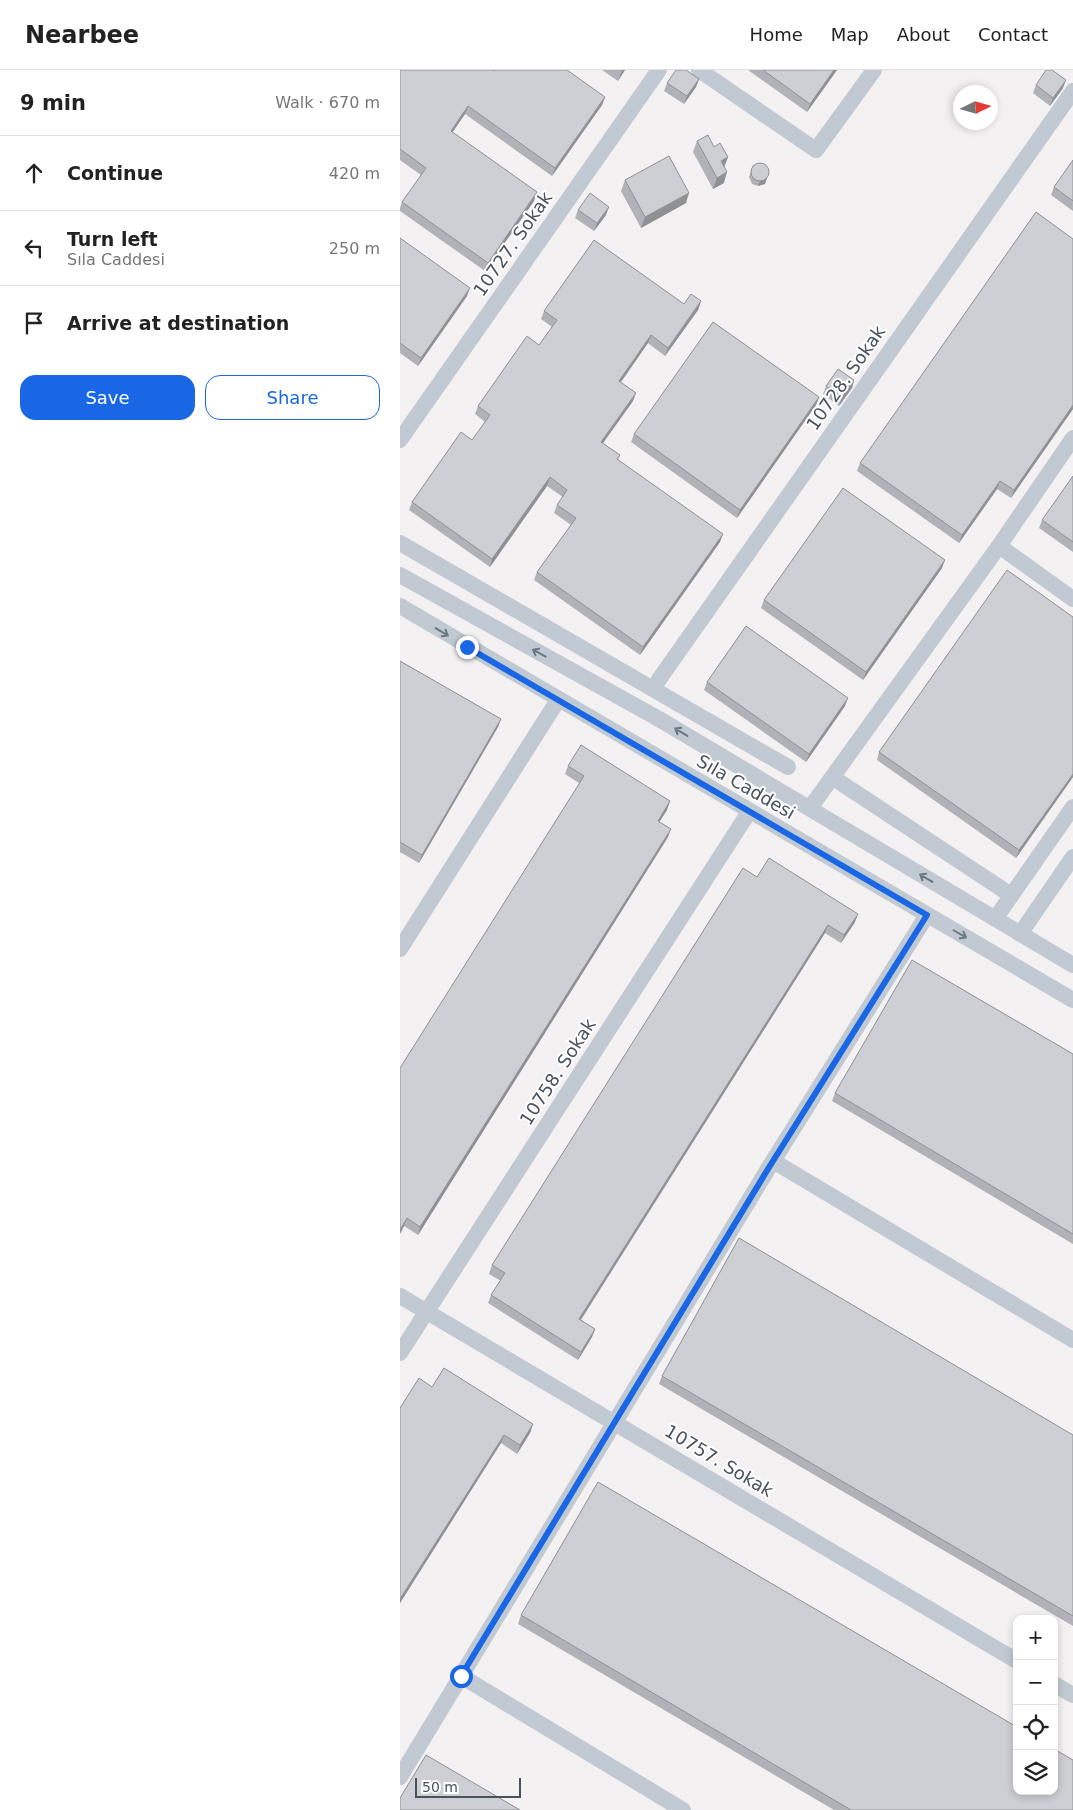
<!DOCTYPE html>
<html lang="en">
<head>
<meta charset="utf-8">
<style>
	:root { --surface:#fff; --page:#f2f2f2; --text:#222; --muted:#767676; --line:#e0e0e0; --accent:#1967e4 }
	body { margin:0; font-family:"DejaVu Sans",sans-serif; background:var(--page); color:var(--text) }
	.controls { position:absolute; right:15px; bottom:15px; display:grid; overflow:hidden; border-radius:10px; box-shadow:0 2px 8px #0003 }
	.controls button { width:45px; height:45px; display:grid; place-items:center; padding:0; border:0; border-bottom:1px solid var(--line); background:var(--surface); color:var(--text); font:25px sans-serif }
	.compass { position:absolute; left:553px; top:15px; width:45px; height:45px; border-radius:50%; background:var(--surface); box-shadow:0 2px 8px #0003; rotate:85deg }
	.scale { position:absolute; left:15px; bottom:12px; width:106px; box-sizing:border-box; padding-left:5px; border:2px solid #48535e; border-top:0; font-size:14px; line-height:18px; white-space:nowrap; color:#48535e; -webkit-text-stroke:4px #fff; paint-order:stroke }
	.stop { position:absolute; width:15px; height:15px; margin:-11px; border:4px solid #1967e4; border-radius:50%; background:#fff }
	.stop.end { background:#1967e4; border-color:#fff; box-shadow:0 1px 5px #0008 }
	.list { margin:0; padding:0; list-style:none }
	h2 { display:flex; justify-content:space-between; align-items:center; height:65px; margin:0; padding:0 20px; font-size:21px }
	h2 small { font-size:16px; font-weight:400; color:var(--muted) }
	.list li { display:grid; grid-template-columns:32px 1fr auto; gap:15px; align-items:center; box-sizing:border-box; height:75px; padding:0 20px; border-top:1px solid var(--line) }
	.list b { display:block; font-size:19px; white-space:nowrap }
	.list p { margin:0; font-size:16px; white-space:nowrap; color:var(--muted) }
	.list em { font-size:16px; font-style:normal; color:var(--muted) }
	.actions { display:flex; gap:10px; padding:15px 20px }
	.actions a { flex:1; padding:11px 0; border:1px solid var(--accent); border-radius:15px; text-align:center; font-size:18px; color:var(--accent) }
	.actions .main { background:var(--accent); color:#fff }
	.icon { flex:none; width:28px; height:28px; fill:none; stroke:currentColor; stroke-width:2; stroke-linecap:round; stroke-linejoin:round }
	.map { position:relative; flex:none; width:673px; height:1740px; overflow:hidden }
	header { display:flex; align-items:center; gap:30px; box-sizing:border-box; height:70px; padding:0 25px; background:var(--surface); border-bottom:1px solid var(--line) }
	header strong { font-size:24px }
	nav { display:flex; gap:28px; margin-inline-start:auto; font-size:18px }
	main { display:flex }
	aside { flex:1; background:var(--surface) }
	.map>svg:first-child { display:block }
</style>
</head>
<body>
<header>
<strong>Nearbee</strong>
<nav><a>Home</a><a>Map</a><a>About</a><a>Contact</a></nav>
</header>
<main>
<aside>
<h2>9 min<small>Walk · 670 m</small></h2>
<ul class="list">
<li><svg class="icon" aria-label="ahead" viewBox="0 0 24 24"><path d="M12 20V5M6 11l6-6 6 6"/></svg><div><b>Continue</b></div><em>420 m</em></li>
<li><svg class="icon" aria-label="left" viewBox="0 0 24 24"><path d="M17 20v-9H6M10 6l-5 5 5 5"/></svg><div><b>Turn left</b><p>Sıla Caddesi</p></div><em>250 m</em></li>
<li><svg class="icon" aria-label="arrive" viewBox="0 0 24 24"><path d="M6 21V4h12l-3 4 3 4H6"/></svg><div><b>Arrive at destination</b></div></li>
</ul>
<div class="actions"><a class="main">Save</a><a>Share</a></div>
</aside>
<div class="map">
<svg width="673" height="1740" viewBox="0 0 673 1740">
	<rect width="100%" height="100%" fill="#f3f1f1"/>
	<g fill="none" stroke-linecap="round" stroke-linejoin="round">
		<path stroke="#c1cad2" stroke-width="16" d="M299 0 416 80 474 0
			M0 370 259 0
			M0 473 388 697
			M599 476 673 529
			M0 505 259 649 673 895
			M0 536 673 930
			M253 618 673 21
			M432 707 611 825
			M410 738 599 476 673 368
			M595 849 673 737
			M620 864 673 787
			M0 879 158 630
			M373 1091 673 1270
			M0 1226 617 1591
			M0 1283 349 742
			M61 1606 283 1740
			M654 1614 673 1625
			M0 1707 368 1099 527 845"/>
	</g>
	<path fill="#b0b2b7" d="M0 0 94 1 205 27 202 35 152 106 65 44 52 62 134 131 85 201 0 141V138L2 132 21 105 0 90Z
		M202 0H225L218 11Z
		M348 0H437L407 42Z
		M299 9 296 17 284 34 264 21 267 13Z
		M636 15 663 18 650 36 633 23Z
		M297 71 314 77 328 87 324 97V113L313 119 293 82Z
		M673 90V141L651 125 654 117Z
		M353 95 369 101 365 114 358 116 352 114 349 107Z
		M225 110 286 133 241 158 221 121Z
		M178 140 206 145 194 161 175 148Z
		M0 168 67 226 18 296 0 283Z
		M301 231 298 240 265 286 248 273 221 312 233 331 203 373 220 385 218 390 320 472 240 585 134 510 137 502 171 455 154 443 157 435 163 427 147 416 90 497 9 440 12 432 72 370 85 352 75 344 78 336 139 275 152 257 141 249 144 241 284 234Z
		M454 310 452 318 439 336 423 324 426 316Z
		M419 327 416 335 337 448 231 372 234 364Z
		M673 339 611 428 597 419 559 473 457 401 460 393Z
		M673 406V482L639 458 642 450Z
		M542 498 463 610 361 538 364 530Z
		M673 547V707L616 788 477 690 479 682Z
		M0 591 101 649 98 657 19 793 0 782Z
		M307 612 445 636 406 692 304 620Z
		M168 696 267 740 259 752 268 767 18 1165 4 1156 0 1164 179 713 165 704Z
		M357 807 455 852 441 873 425 863 181 1250 195 1259 192 1267 178 1290 88 1233 91 1225 101 1211 89 1204 92 1195Z
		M673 984V1174L432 1031 435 1023Z
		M262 1306 673 1365V1556L259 1314Z
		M32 1317 133 1354 130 1363 117 1384 101 1373 0 1533V1338Z
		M121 1545 673 1740H434L118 1554Z"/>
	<path fill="#909195" d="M222 0H225L218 11 221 3Z
		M434 0H437L407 42 410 34Z
		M299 9 296 17 284 34 287 26Z
		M666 10 663 18 650 36 653 28Z
		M205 27 202 35 152 106 155 98Z
		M68 36 65 44 48 69 51 61Z
		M328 87 324 98 321 91Z
		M327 102 324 113 313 119 317 108Z
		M367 108 365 114 358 116 360 111Z
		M137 122 134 131 85 201 88 193Z
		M289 123 286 133 241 158 245 147Z
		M209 137 206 145 194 161 197 153Z
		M70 218 67 226 18 296 21 288Z
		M301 231 298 240 265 286 268 278Z
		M251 265 248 273 216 319 219 311Z
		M454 310 452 318 439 336 442 327Z
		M236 323 233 331 198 380 201 372Z
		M419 327 416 335 337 448 340 440Z
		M673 335V339L611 428 614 420Z
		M150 407 147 416 90 497 92 489Z
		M600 411 597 419 559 473 562 465Z
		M323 464 320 472 240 585 243 577Z
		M545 490 542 498 463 610 466 602Z
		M448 628 445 636 406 692 409 684Z
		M101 649 98 657 19 793 22 785Z
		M673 704V707L616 788 619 780Z
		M270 731 267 740 255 759 258 751Z
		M271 759 268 767 18 1165 20 1157Z
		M458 844 455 852 441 873 444 865Z
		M428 855 425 863 176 1257 179 1249Z
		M7 1148 4 1156 0 1164V1160Z
		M195 1259 192 1267 178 1290 181 1282Z
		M133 1354 130 1363 117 1384 120 1375Z
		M104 1365 101 1373 0 1533V1529Z"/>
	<path fill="#cdcfd5" stroke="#909195" d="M0 0H92L94 1 95 0H167L205 27 155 98 68 36 51 61 137 122 88 193 2 132 26 98 0 79Z
		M276 0H286L299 9 287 26 267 13Z
		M363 0H434L410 34Z
		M646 0H652L666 10 653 28 636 15Z
		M308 65 314 77 320 73 328 87 321 91 327 102 317 108 297 71Z
		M269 86 289 123 245 147 225 110Z
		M673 90V131L654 117Z
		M351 102a9 9 0 1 1 18 0a9 9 0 1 1-18 0Z
		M190 123 209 137 197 153 178 140Z
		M636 142 673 169V335L614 420 600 411 562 465 460 393Z
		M0 168 70 218 21 288 0 273Z
		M194 170 284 234 291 224 301 231 268 278 251 265 219 311 236 323 201 372 220 385 217 389 323 464 243 577 137 502 176 448 157 435 167 420 150 407 92 489 12 432 61 362 72 370 90 345 78 336 127 266 139 275 157 250 144 241Z
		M313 252 419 327 340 440 234 364Z
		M438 299 454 310 442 327 426 316Z
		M673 406V472L642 450Z
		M443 418 545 490 466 602 364 530Z
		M607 500 673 547V704L619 780 479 682Z
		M346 556 448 628 409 684 307 612Z
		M0 591 101 649 22 785 0 772Z
		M181 675 270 731 258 751 271 759 20 1157 7 1148 0 1160V998L184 706 168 696Z
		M369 788 458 844 444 865 428 855 179 1249 195 1259 181 1282 91 1225 105 1203 92 1195 343 798 357 807Z
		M512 890 673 984V1164L435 1023Z
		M339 1168 673 1365V1546L262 1306Z
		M44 1298 133 1354 120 1375 104 1365 0 1529V1338L19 1308 32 1317Z
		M198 1412 617 1657V1721H654V1679L673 1690V1740H451L121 1545Z
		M26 1685 120 1740H0V1728Z"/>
	<defs><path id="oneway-shaft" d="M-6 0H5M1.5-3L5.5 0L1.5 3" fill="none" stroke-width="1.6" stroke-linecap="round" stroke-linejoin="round" transform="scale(1.25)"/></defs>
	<g stroke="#6c7781">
		<use href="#oneway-shaft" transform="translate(42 562) rotate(31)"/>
		<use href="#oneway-shaft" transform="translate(139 583) rotate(-151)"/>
		<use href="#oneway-shaft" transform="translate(281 662) rotate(-149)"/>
		<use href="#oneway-shaft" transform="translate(526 808) rotate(-149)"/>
		<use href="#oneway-shaft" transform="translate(560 864) rotate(30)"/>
	</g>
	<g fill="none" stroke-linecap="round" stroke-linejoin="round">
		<path stroke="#1967e4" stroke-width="6" d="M61 1606 368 1099 527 845 67 577"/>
	</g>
	<g text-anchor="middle" stroke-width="4" stroke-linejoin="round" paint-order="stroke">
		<g font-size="18" fill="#48535e" stroke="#fff">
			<text transform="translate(113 174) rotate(-55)" y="6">10727. Sokak</text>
			<text transform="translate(446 308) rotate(-55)" y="6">10728. Sokak</text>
			<text transform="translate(346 717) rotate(30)" y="6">Sıla Caddesi</text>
			<text transform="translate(158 1002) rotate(-57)" y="6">10758. Sokak</text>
			<text transform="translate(319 1391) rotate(31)" y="6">10757. Sokak</text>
		</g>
	</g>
</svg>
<div class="controls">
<button>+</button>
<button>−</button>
<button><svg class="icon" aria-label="locate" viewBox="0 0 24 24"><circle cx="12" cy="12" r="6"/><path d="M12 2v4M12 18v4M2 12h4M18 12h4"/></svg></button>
<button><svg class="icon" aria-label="layers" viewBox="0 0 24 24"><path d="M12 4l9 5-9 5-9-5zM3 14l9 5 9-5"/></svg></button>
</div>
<svg class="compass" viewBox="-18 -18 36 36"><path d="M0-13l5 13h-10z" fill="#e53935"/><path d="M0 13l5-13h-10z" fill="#767676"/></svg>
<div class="scale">50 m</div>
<div class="stop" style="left:61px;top:1606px"></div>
<div class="stop end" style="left:67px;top:577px"></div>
</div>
</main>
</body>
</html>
